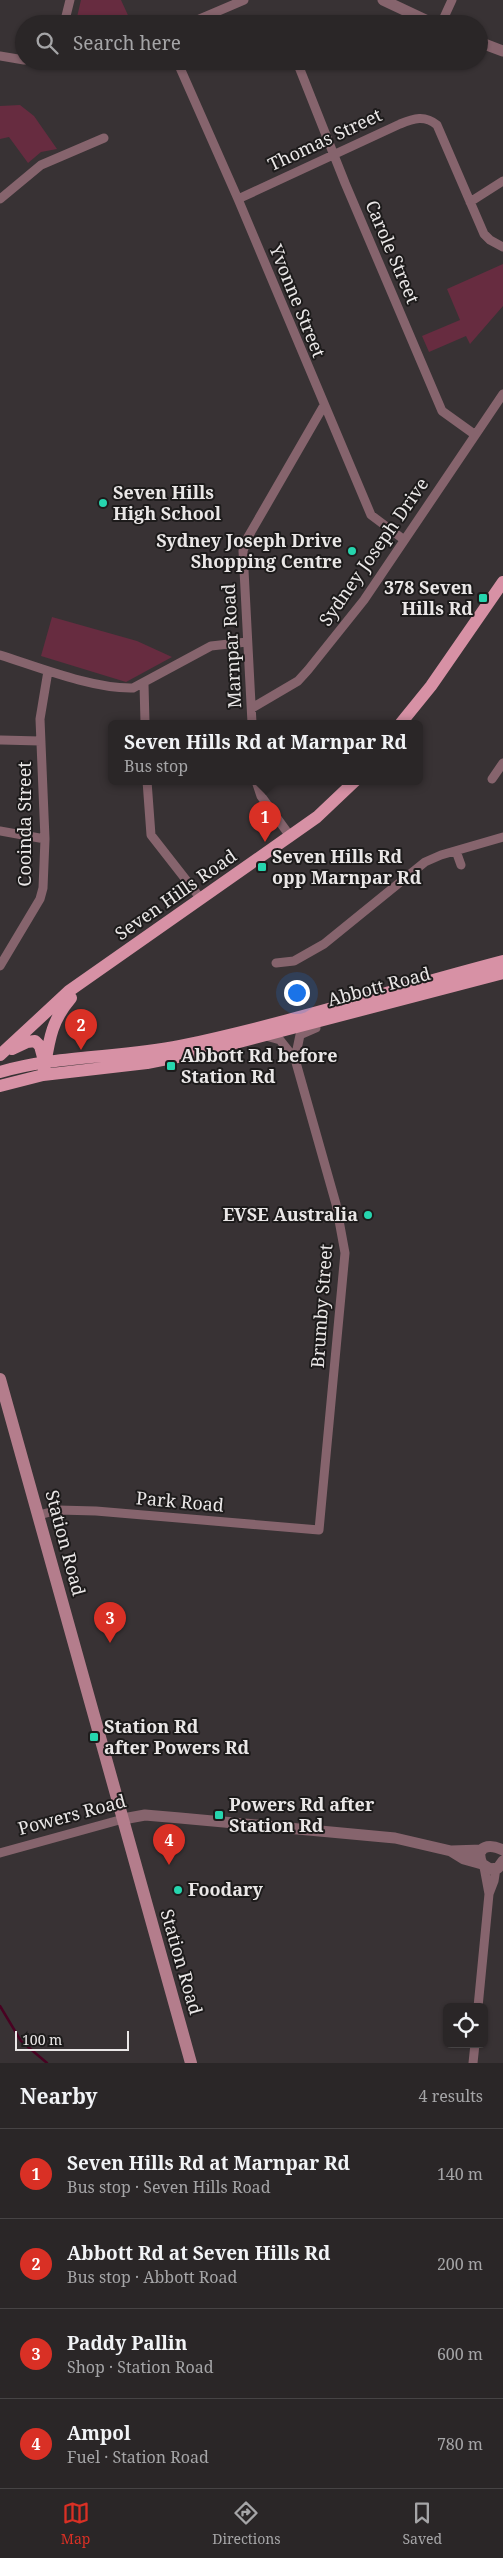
<!DOCTYPE html>
<html lang="en">
<head>
<meta charset="utf-8">
<style>
	:root { --surface:#2a2627; --page:#363233; --text:#f1f3f6; --muted:#a5a5a7; --line:#464344; --accent:#d93025 }
	body { margin:0; font-family:"Noto Serif",serif; background:var(--page); color:var(--text) }
	.controls { position:absolute; right:15px; bottom:15px; display:grid; overflow:hidden; border-radius:8px; box-shadow:0 1px 4px #0004 }
	.controls button { width:45px; height:45px; display:grid; place-items:center; padding:0; border:0; border-bottom:1px solid var(--line); background:var(--surface); color:var(--text); font:25px sans-serif }
	.scale { position:absolute; left:15px; bottom:12px; width:114px; box-sizing:border-box; padding-left:5px; border:2px solid #eae7e7; border-top:0; font-size:14px; line-height:18px; white-space:nowrap; color:#eae7e7; -webkit-text-stroke:4px #1d1b1b; paint-order:stroke }
	.you { position:absolute; left:296px; top:992px; width:18px; height:18px; margin:-12px; border:4px solid #fff; border-radius:50%; background:#1a73e8; box-shadow:0 0 0 8px #1a73e833 }
	.badge { display:grid; place-items:center; width:32px; height:32px; border-radius:50%; background:var(--accent); color:#fff; font-size:16px; font-weight:700 }
	.pin { position:absolute; translate:-50% -41px; filter:drop-shadow(0 1px 2px #0008) }
	.pin::after { content:''; position:absolute; top:26px; width:18px; height:15px; background:inherit; clip-path:polygon(0 0,100% 0,50% 100%) }
	.popup { position:absolute; left:108px; top:720px; width:315px; height:65px; box-sizing:border-box; display:grid; place-content:center; border-radius:8px; background:var(--surface); filter:drop-shadow(0 1px 4px #0005); font-size:16px; white-space:nowrap; color:var(--muted) }
	.popup b { font-size:19px; color:var(--text) }
	.popup::after { content:''; position:absolute; left:50%; top:100%; margin-left:-10px; border:10px solid transparent; border-top-color:var(--surface) }
	.list { margin:0; padding:0; list-style:none }
	h2 { display:flex; justify-content:space-between; align-items:center; height:65px; margin:0; padding:0 20px; font-size:21px }
	h2 small { font-size:16px; font-weight:400; color:var(--muted) }
	.list li { display:grid; grid-template-columns:32px 1fr auto; gap:15px; align-items:center; box-sizing:border-box; height:90px; padding:0 20px; border-top:1px solid var(--line) }
	.list b { display:block; font-size:19px; white-space:nowrap }
	.list p { margin:0; font-size:16px; white-space:nowrap; color:var(--muted) }
	.list em { font-size:16px; font-style:normal; color:var(--muted) }
	.icon { flex:none; width:28px; height:28px; fill:none; stroke:currentColor; stroke-width:2; stroke-linecap:round; stroke-linejoin:round }
	.map { position:relative; flex:none; width:503px; height:2063px; overflow:hidden }
	.search { position:absolute; background:var(--surface); box-shadow:0 1px 4px #0004; left:15px; right:15px; top:15px; height:55px; display:flex; align-items:center; gap:12px; box-sizing:border-box; padding:0 18px; border-radius:28px; color:var(--muted); font-size:19px }
	.sheet { height:425px; background:var(--surface) }
	nav { display:flex; justify-content:space-around; align-items:center; box-sizing:border-box; height:70px; border-top:1px solid var(--line); background:var(--surface); font-size:14px; color:var(--muted) }
	nav a { display:grid; justify-items:center; gap:2px }
	nav .on { color:var(--accent) }
	.map>svg:first-child { display:block }
</style>
</head>
<body>
<div class="map">
<svg width="503" height="2063" viewBox="0 0 503 2063">
	<rect width="100%" height="100%" fill="#383234"/>
	<path fill="#672c40" d="M81 0H121L132 24H91L77 17Z
		M20 105 34 116 57 149 41 152 28 163 9 137 0 139V106Z
		M503 264V306L470 344 466 336 429 352 422 336 460 320 447 289Z
		M52 617 137 641 172 657 126 682 41 656Z"/>
	<g fill="none" stroke-linecap="round" stroke-linejoin="round">
		<path stroke="#490222" stroke-width="2.5" d="M0 2006 21 2041 47 2063"/>
		<path stroke="#86646d" stroke-width="9" d="M64 24 70 0
			M188 24 244 0
			M441 24 452 0
			M0 56 24 60
			M177 61 238 199 371 515 403 539
			M299 67 345 183 442 411 474 434
			M0 199 41 165 104 138
			M238 199 400 124C414 118 425 115 437 125L484 234 490 240 503 247
			M470 202 503 181
			M0 655C38 667 93 689 133 688L211 646 247 642
			M144 684 145 723
			M252 708 298 681 308 670 364 600 503 394
			M252 723 243 551 248 537 323 407
			M1 740 40 741
			M492 779 503 763
			M147 781 151 835 201 899
			M256 781 261 796 290 836
			M0 831 45 839
			M456 851 461 865
			M276 963 294 961 324 944 425 862 441 855 503 837
			M0 966 40 899 43 888 45 839 40 719 48 671
			M295 1059 300 1035 316 1028
			M39 1515 58 1510 96 1511 319 1530 345 1253 336 1204 295 1059 280 1040 266 1036
			M0 1853 123 1819
			M484 1867 489 1894
			M478 2007 489 1894 494 1881 496 1868
			M473 2063 475 2044"/>
		<path stroke="#86646d" stroke-width="11" d="M383 0 434 24
			M479 42 503 51
			M123 1819 145 1815 180 1818 395 1838 451 1851 482 1850
			M503 1850C490 1844 474 1845 482 1864L490 1869 498 1868 503 1861
			M451 1851 464 1859 482 1864"/>
		<path stroke="#b47d8c" stroke-width="12" d="M0 1379 191 2063"/>
		<path stroke="#d791a5" stroke-width="12" d="M401 723 431 686 503 582
			M12 1049 27 1042 35 1041 40 1046 44 1061
			M0 1055 69 991 290 836 317 817 355 781
			M44 1071C49 1041 51 1021 71 998
			M0 1072C58 1055 121 1058 180 1046 289 1023 396 989 503 961
			M0 1086 43 1075 147 1063 197 1053 503 973"/>
	</g>
	<g fill="#26d5ae" stroke="#1d1b1b" stroke-width="2">
		<circle cx="103" cy="503" r="5"/>
		<circle cx="352" cy="551" r="5"/>
		<rect x="478" y="593" width="10" height="10" rx="2.5"/>
		<rect x="257" y="862" width="10" height="10" rx="2.5"/>
		<rect x="166" y="1061" width="10" height="10" rx="2.5"/>
		<circle cx="368" cy="1215" r="5"/>
		<rect x="89" y="1732" width="10" height="10" rx="2.5"/>
		<rect x="214" y="1810" width="10" height="10" rx="2.5"/>
		<circle cx="178" cy="1890" r="5"/>
	</g>
	<g text-anchor="middle" stroke-width="4" stroke-linejoin="round" paint-order="stroke">
		<g font-size="18" fill="#eae7e7" stroke="#1d1b1b">
			<text transform="translate(325 140) rotate(-25)" y="6">Thomas Street</text>
			<text transform="translate(392 252) rotate(67)" y="6">Carole Street</text>
			<text transform="translate(297 301) rotate(68)" y="6">Yvonne Street</text>
			<text transform="translate(374 552) rotate(-55)" y="6">Sydney Joseph Drive</text>
			<text transform="translate(232 646) rotate(-93)" y="6">Marnpar Road</text>
			<text transform="translate(25 824) rotate(-90)" y="6">Cooinda Street</text>
			<text transform="translate(176 895) rotate(-35)" y="6">Seven Hills Road</text>
			<text transform="translate(379 987) rotate(-15)" y="6">Abbott Road</text>
			<text transform="translate(322 1306) rotate(-86)" y="6">Brumby Street</text>
			<text transform="translate(180 1502) rotate(5)" y="6">Park Road</text>
			<text transform="translate(65 1543) rotate(75)" y="6">Station Road</text>
			<text transform="translate(72 1815) rotate(-15)" y="6">Powers Road</text>
			<text transform="translate(181 1962) rotate(74)" y="6">Station Road</text>
		</g>
		<g font-size="18" font-weight="bold" fill="#eae7e7" stroke="#1d1b1b" text-anchor="start">
			<text x="113" y="499">Seven Hills<tspan x="113" dy="21">High School</tspan></text>
			<text x="342" y="547" text-anchor="end">Sydney Joseph Drive<tspan x="342" dy="21">Shopping Centre</tspan></text>
			<text x="473" y="594" text-anchor="end">378 Seven<tspan x="473" dy="21">Hills Rd</tspan></text>
			<text x="272" y="863">Seven Hills Rd<tspan x="272" dy="21">opp Marnpar Rd</tspan></text>
			<text x="181" y="1062">Abbott Rd before<tspan x="181" dy="21">Station Rd</tspan></text>
			<text x="358" y="1221" text-anchor="end">EVSE Australia</text>
			<text x="104" y="1733">Station Rd<tspan x="104" dy="21">after Powers Rd</tspan></text>
			<text x="229" y="1811">Powers Rd after<tspan x="229" dy="21">Station Rd</tspan></text>
			<text x="188" y="1896">Foodary</text>
		</g>
	</g>
</svg>
<div class="controls">
<button><svg class="icon" aria-label="locate" viewBox="0 0 24 24"><circle cx="12" cy="12" r="6"/><path d="M12 2v4M12 18v4M2 12h4M18 12h4"/></svg></button>
</div>
<div class="scale">100 m</div>
<div class="you"></div>
<div class="pin badge" style="left:265px;top:842px">1</div>
<div class="popup"><b>Seven Hills Rd at Marnpar Rd</b>Bus stop</div>
<div class="pin badge" style="left:81px;top:1050px">2</div>
<div class="pin badge" style="left:110px;top:1643px">3</div>
<div class="pin badge" style="left:169px;top:1865px">4</div>
<div class="search"><svg class="icon" aria-label="search" viewBox="0 0 24 24"><circle cx="10" cy="10" r="6"/><path d="M15 15l6 6"/></svg>Search here</div>
</div>
<section class="sheet">
<h2>Nearby<small>4 results</small></h2>
<ul class="list">
<li><span class="badge">1</span><div><b>Seven Hills Rd at Marnpar Rd</b><p>Bus stop · Seven Hills Road</p></div><em>140 m</em></li>
<li><span class="badge">2</span><div><b>Abbott Rd at Seven Hills Rd</b><p>Bus stop · Abbott Road</p></div><em>200 m</em></li>
<li><span class="badge">3</span><div><b>Paddy Pallin</b><p>Shop · Station Road</p></div><em>600 m</em></li>
<li><span class="badge">4</span><div><b>Ampol</b><p>Fuel · Station Road</p></div><em>780 m</em></li>
</ul>
</section>
<nav>
<a class="on"><svg class="icon" aria-label="map" viewBox="0 0 24 24"><path d="M3 6l6-2 6 2 6-2v14l-6 2-6-2-6 2zM9 4v14M15 6v14"/></svg>Map</a>
<a><svg class="icon" aria-label="directions" viewBox="0 0 24 24"><path d="M12 3l9 9-9 9-9-9zM9 14v-3h6M13 9l2 2-2 2"/></svg>Directions</a>
<a><svg class="icon" aria-label="saved" viewBox="0 0 24 24"><path d="M7 4h10v16l-5-4-5 4z"/></svg>Saved</a>
</nav>
</body>
</html>
